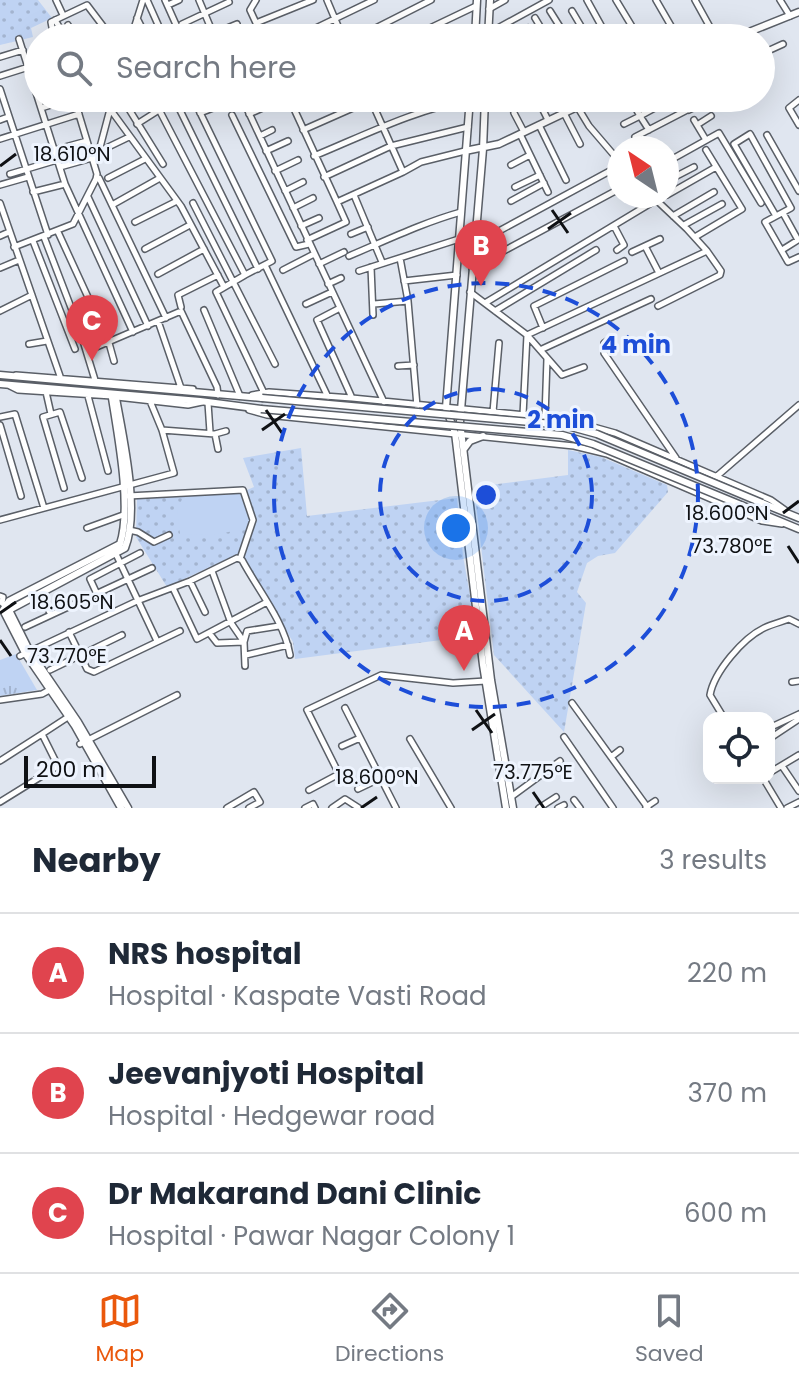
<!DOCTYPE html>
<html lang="en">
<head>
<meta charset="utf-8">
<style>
	:root { --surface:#fff; --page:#f6f6f7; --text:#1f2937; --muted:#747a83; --line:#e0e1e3; --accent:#ea580c }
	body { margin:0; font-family:Poppins,sans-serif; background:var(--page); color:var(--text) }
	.controls { position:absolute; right:24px; bottom:24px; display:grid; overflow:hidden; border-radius:16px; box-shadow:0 8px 32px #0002 }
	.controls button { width:72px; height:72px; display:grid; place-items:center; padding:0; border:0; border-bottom:2px solid var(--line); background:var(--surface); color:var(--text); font:40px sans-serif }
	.compass { position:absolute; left:607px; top:136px; width:72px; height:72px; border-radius:50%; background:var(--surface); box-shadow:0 8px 32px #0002; rotate:325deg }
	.scale { position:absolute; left:24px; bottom:20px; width:132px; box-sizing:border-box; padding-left:8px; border:4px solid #0f1114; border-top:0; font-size:22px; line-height:28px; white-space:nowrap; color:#0f1114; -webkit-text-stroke:6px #eef4fe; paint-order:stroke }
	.you { position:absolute; left:456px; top:528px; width:28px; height:28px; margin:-20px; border:6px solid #fff; border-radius:50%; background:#1a73e8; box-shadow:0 0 0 12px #1a73e833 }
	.badge { display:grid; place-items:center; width:52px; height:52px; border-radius:50%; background:var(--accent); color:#fff; font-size:26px; font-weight:700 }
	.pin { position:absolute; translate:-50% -66px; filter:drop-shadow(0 2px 4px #0008) }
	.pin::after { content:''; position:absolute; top:42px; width:28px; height:24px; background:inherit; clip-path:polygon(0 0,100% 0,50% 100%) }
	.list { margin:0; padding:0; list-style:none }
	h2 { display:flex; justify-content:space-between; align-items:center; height:104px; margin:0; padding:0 32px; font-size:34px }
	h2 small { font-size:26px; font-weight:400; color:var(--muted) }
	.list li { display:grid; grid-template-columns:52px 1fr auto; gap:24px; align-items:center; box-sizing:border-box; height:120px; padding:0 32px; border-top:2px solid var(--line) }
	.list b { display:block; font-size:30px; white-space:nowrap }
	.list p { margin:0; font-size:26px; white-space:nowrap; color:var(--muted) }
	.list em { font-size:26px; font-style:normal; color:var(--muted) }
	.icon { flex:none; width:44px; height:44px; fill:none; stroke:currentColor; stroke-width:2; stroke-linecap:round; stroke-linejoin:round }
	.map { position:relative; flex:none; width:799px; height:808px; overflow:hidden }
	.search { position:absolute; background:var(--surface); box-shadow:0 8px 32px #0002; left:24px; right:24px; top:24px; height:88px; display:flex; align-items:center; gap:20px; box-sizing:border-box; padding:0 28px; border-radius:44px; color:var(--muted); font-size:30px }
	.sheet { height:464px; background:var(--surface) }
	nav { display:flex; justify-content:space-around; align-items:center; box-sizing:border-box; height:112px; border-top:2px solid var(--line); background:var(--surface); font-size:22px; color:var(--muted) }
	nav a { display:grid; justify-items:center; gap:4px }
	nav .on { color:var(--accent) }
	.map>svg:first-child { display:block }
</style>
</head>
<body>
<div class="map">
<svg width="799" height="808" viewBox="0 0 799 808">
	<defs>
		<pattern id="grass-dots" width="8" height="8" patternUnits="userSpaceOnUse" patternTransform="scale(2)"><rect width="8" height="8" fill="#bfd3f3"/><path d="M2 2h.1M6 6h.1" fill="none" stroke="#a3b4cf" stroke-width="1.8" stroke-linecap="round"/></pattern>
		<pattern id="park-tufts" width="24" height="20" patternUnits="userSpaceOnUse" patternTransform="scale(2)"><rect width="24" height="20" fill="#bfd3f3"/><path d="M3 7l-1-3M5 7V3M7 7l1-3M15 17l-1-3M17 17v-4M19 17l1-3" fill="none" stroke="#a3b4cf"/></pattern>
	</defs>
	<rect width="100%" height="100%" fill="#e0e6f0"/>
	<path fill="url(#grass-dots)" d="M0 0H38L52 18 31 28 33 37 0 45Z
		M301 448 307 516 457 498 463 556 476 629 449 633V639L295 659 293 642 243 558 238 554 167 587 136 537 137 499 240 493 254 487 243 458Z
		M568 450 601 457 667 485 668 492 615 553 598 556 587 563 577 592 586 603 564 732 494 655 474 487 568 475Z"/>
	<path fill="url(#park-tufts)" d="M16 654 37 690 0 696V660Z"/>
	<path fill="#bfd3f3" d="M240 493 250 521 246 529 211 535 180 534 177 511 183 497Z"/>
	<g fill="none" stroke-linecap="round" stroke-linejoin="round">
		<g stroke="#5a5f67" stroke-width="8">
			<path id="minor" d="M56 0 63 15
				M147 0 164 38
				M165 0 182 38
				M199 0 215 38
				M256 0 250 10 263 38
				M327 0 343 38
				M587 0 608 38
				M616 0 639 38
				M656 0 678 38
				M695 0 716 38
				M780 0 790 16
				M168 5 179 0
				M489 9 505 0
				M550 11 567 38
				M572 11 588 38
				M137 18 147 38
				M535 18 547 38
				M55 20 66 38
				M256 23 313 0
				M182 24 229 2
				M68 25 76 38
				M488 28H498L549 0
				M528 28 535 38
				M54 38 51 22 87 5 112 38
				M131 38 143 0
				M203 38 237 24
				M295 38 374 0
				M356 38 431 0
				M409 38 476 6
				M19 39 65 184 133 332
				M761 54 783 44
				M0 57 23 50
				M0 76 38 64
				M0 89 48 235
				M102 98 181 206 224 287
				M122 98 163 164
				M153 98 245 275 272 261 193 98
				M174 98 258 269
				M242 98 384 402
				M289 98 337 202 403 172
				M370 98 403 172 421 162 465 151
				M537 98 548 120
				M572 98 589 126 619 161
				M630 98 640 116 673 98
				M799 100 789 108 799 125
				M222 103 232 98
				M291 103 302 98
				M41 108 74 98 97 174 96 179 99 178 166 318
				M689 110 710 100
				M200 113 213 108 208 98
				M514 113 524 132
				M564 113 580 144
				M249 114 269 105
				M232 115 296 247 309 244
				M0 120 8 117
				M694 120 706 140
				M137 124 159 110
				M624 124 640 116 649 130
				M539 125 566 180
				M697 125 711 116
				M303 130 371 100
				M520 134 548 192
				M767 135 799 191
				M260 136 272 130
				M635 137 689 109 683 98
				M0 139 79 114
				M54 150 87 141
				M100 151 129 137
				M266 151 288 141
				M314 156C365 135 416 109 470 100
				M92 159 99 151 113 98
				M667 162 719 133 761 203
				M511 165 530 155
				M60 167 92 158
				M275 171 298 160
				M10 174 57 160
				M324 177 391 146 468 127
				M108 178 145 159
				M667 181 694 167
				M0 185 28 177
				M515 187 540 175
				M285 191 303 182
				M33 192 65 184
				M354 195 382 262
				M667 195 716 167
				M88 197 148 326
				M511 201 544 183
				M0 203 60 376
				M193 203 275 364
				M112 205 160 178
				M293 208 313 198
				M673 216 714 192
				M776 216 734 144 750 134 791 208 765 222 788 262 799 257
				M135 222 177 201
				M684 225 722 204
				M301 226 319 218
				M614 226 624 245 617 250
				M58 232 109 343 114 361
				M351 234 368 227
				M0 236 9 232
				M44 237 80 331 95 380
				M695 237 742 209 706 150
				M307 240 346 222 337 202
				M33 241 75 349
				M475 244 619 166
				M645 246 659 273
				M14 247 73 224 96 179
				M145 249 190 225
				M782 250 798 240 783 213
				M632 252 660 239
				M349 256C387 240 422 223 461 212
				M400 258 408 301 417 406
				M319 264 344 252
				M265 265 328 397
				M371 267 373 315
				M0 268 19 260
				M472 268 619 189
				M283 270 314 254
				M359 271 459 239
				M158 274 204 249
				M245 275 216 292 264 393
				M404 281 457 275
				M328 284 341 278
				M470 292 527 335 562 375 584 367
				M485 303 656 200
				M306 304 332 292
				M374 304 408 301
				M658 306 720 275 721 271 707 251
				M181 307 178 295 218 275
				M340 308 317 320 352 398
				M204 310 240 396
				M0 311 32 295
				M495 311 596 250
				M158 321 181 388
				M543 328 534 306 624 261
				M610 339 604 343V353L676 458
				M29 344 47 341
				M540 350 651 299
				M87 351 181 311 217 387 218 395
				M398 366 414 365
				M16 375 193 389
				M10 386 18 390 112 396
				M46 392 51 414
				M252 395 269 392 352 398 565 419 615 433 771 500 785 510
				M88 396 108 471
				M117 397 188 405 202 402
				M208 403 210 432
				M249 410 267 415 574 446 607 454 762 521 782 524
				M493 412 499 343
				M523 415 527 335 707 251 687 229 652 196
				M0 417 15 414 44 508
				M545 417 547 359
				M0 425 21 496
				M162 430 215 434 226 431
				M215 434 218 449
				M717 476 799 405
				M64 488 43 417 60 412 82 478
				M128 496 243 490 253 520 240 559
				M0 520 174 473 162 430 150 401
				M87 528 123 515
				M129 530 138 532 154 542 169 535
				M116 554 157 641
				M212 571 231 623 244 642 245 666
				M190 581 205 612
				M173 588 197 639 267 602
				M40 593 51 615
				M97 594 90 579 140 553
				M0 596 3 597 2 603 9 608
				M25 627 152 568
				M69 632 87 669 94 672 180 631
				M210 634 217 643 244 642 247 631 279 626
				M246 655 288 645
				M20 656 137 601 190 581 237 558 242 560C258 590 284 621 290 655
				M50 670 122 635
				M792 682 799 681
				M0 700 42 694 53 688
				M572 703 648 808
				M345 708 396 808
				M724 718 710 695C714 672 743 638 764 628 772 624 781 622 789 619L799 624
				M769 728 799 714
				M564 737 613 808
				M410 739 451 808
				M769 739 799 719
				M80 744 177 695
				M342 746 360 738
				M611 757 620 750
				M0 761 42 734
				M782 766 799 791
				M769 773 799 755
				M763 778 781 808
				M358 789 381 778
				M309 790 339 774 307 710 381 675 453 683 486 681
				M511 797 560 761
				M574 800 580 808
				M0 802 58 766 42 734 68 717
				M646 807 655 801
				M227 808 254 792 260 802 249 808
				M305 808 313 804 315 808
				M332 808 345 799 359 808
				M539 808 556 797
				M558 808 564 805
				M787 808 799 802"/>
		</g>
		<g stroke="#5a5f67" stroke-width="9">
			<path id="major" d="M475 38 477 0
				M488 38 490 0
				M734 38 799 12
				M470 98 446 408 455 433 483 665 506 808
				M485 98 483 149 460 422 491 680 513 808
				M465 151 499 144 596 98
				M0 375 262 398
				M0 384 200 401 261 409
				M464 449 470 441 483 436
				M762 503 799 518
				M758 512 799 529
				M121 808 75 726 25 653 3 610 9 601 120 544C132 508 118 436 112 398H116C123 438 140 510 125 548L9 610 29 650 78 722 128 808"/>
		</g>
		<use href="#minor" stroke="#fff" stroke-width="5"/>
		<use href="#major" stroke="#fff" stroke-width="6"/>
		<g stroke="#5a5f67" stroke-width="9" stroke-linecap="butt">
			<path id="major-bridge" d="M262 398 564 425 597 434 762 503
				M261 409 562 435 593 444 758 512"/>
		</g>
		<use href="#major-bridge" stroke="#fff" stroke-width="6"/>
	</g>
	<path fill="none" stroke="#0f1114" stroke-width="3" d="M0 166 16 154M552 210 568 233M548 229 571 213M266 410 282 433M262 430 285 414M783 513 799 501M788 546 799 563M0 613 16 602M0 640 11 656M476 710 492 733M472 730 495 714M533 792 544 808M361 808 377 797"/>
	<g fill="none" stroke="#1d4ed8" stroke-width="4" stroke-dasharray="14 10">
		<circle cx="486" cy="495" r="106"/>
		<circle cx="486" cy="495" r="212"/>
	</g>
	<g font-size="20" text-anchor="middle" fill="#0f1114" stroke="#eef4fe" stroke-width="6" stroke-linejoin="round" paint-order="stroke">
		<text x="72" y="161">18.610°N</text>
		<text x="727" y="520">18.600°N</text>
		<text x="732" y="553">73.780°E</text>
		<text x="72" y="609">18.605°N</text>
		<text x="67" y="663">73.770°E</text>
		<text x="533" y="779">73.775°E</text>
		<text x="377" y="784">18.600°N</text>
	</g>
	<circle cx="486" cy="495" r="12" fill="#1d4ed8" stroke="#eef4fe" stroke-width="4"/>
	<g font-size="24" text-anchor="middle" font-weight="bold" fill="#1d4ed8" stroke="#eef4fe" stroke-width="6" stroke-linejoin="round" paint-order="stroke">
		<text x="636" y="353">4 min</text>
		<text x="561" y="428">2 min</text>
	</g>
</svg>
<div class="controls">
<button><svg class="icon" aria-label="locate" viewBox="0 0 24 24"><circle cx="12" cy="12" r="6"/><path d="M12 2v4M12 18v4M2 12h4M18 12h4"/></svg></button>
</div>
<svg class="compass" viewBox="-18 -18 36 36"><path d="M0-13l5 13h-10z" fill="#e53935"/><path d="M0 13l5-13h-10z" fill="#747a83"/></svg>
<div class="scale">200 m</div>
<div class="you"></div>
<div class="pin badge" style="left:464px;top:671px;background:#e0444e">A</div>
<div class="pin badge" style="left:481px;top:286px;background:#e0444e">B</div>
<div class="pin badge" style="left:92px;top:361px;background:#e0444e">C</div>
<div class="search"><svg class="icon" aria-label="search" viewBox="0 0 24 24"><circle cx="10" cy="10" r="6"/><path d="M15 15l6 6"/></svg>Search here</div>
</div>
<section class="sheet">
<h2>Nearby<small>3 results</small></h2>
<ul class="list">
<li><span class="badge" style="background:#e0444e">A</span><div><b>NRS hospital</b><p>Hospital · Kaspate Vasti Road</p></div><em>220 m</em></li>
<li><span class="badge" style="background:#e0444e">B</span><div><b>Jeevanjyoti Hospital</b><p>Hospital · Hedgewar road</p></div><em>370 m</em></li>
<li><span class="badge" style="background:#e0444e">C</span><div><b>Dr Makarand Dani Clinic</b><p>Hospital · Pawar Nagar Colony 1</p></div><em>600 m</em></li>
</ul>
</section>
<nav>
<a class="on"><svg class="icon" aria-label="map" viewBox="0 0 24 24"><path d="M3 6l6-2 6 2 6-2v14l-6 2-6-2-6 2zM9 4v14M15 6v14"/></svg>Map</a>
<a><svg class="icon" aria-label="directions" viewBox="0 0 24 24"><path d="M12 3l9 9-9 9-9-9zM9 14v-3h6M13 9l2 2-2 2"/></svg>Directions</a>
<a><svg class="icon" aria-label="saved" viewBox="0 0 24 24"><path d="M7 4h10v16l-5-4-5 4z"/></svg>Saved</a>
</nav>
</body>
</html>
